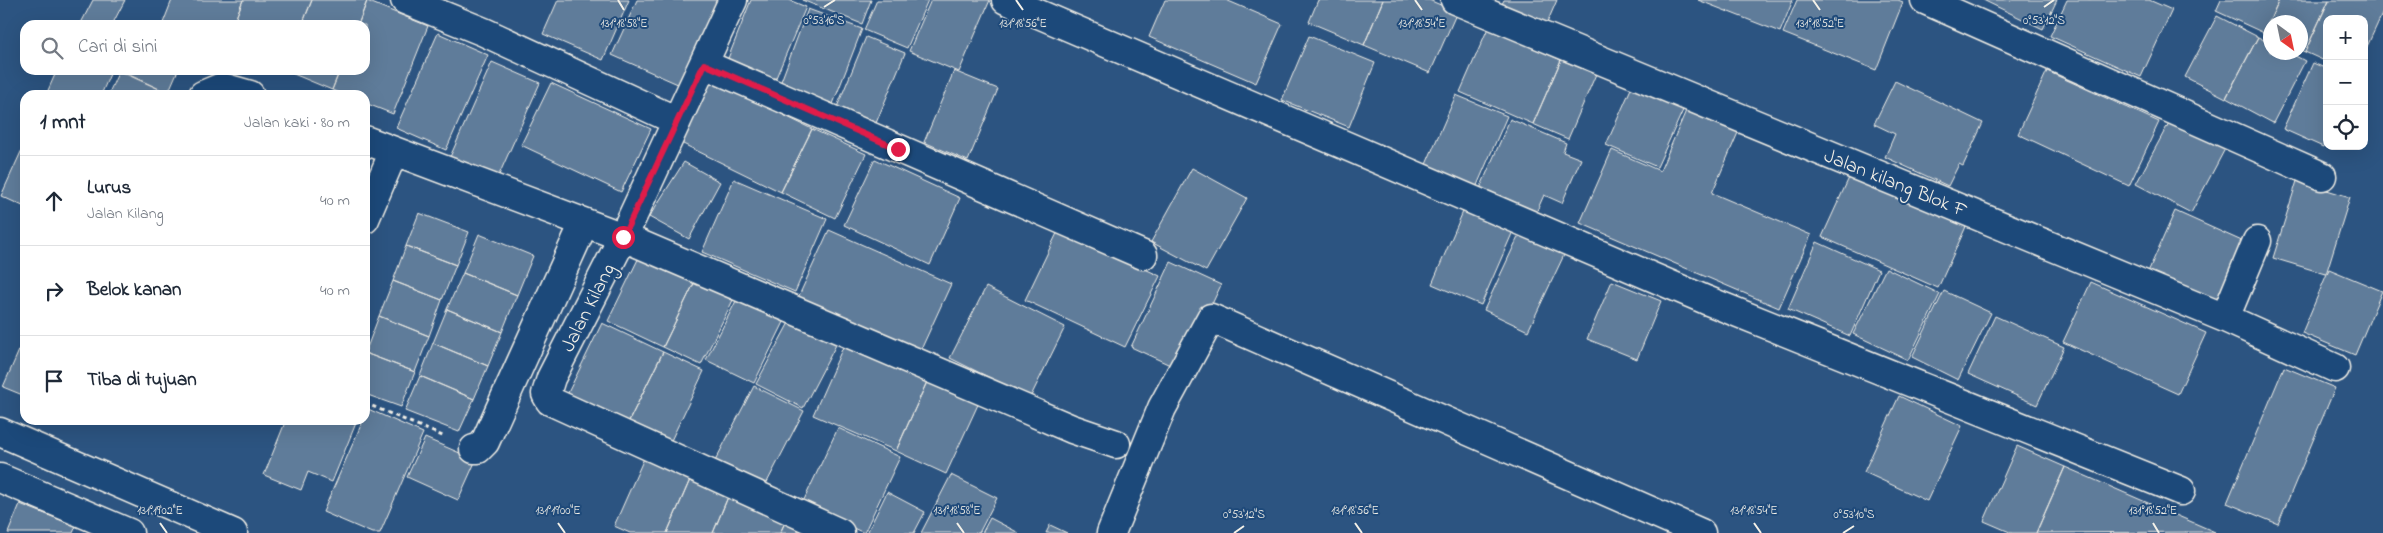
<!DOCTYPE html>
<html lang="id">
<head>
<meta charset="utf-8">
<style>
	:root { --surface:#fff; --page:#f2f2f3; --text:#1f2937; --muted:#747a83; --line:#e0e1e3 }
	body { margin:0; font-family:"Indie Flower",sans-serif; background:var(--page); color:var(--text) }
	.controls { position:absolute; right:15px; top:15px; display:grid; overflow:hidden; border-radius:10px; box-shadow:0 5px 20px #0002 }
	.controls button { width:45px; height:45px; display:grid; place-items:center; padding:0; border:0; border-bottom:1px solid var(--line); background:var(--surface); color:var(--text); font:25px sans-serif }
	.compass { position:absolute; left:2263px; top:15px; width:45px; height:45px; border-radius:50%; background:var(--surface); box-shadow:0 5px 20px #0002; rotate:147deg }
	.stop { position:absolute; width:15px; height:15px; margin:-11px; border:4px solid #e11d48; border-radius:50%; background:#fff }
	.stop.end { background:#e11d48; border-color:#fff; box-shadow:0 1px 5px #0008 }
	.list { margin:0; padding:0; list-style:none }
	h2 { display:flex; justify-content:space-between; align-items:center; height:65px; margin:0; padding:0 20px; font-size:21px }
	h2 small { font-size:16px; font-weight:400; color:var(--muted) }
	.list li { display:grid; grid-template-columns:32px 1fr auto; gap:15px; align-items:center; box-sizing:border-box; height:90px; padding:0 20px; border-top:1px solid var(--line) }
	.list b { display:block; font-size:19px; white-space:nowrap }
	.list p { margin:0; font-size:16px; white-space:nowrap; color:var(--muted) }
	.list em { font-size:16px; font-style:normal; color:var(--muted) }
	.icon { flex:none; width:28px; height:28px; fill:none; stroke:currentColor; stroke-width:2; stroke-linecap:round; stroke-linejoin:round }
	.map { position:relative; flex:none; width:2383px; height:533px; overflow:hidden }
	.search { position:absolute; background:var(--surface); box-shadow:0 5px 20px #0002; left:20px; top:20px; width:350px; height:55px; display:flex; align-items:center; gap:12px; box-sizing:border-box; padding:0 18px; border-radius:15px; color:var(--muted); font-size:19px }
	.panel { position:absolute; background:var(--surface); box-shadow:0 5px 20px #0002; left:20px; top:90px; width:350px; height:335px; border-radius:15px }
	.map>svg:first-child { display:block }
</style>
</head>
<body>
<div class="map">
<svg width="2383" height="533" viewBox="0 0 2383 533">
	<rect width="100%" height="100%" fill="#2c5481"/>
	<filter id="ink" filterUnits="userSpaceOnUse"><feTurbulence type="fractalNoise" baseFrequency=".02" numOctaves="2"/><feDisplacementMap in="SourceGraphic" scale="10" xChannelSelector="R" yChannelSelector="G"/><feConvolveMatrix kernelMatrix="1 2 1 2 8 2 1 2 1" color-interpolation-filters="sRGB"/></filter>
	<g filter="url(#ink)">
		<path fill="#5e7b9a" stroke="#f4f1e8" d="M93 0H125L112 25H80Z
			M172 0H243L233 25H169L163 23Z
			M243 0H312L302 25H233Z
			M312 0H364L367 1 358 25H302Z
			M558 0H629L603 60 543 34Z
			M637 0H719L680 85 612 55Z
			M751 0H789L806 7 775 80 727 61Z
			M802 0H871L862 24Z
			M877 0H928L907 48 864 30Z
			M931 0H990L959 72 909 51Z
			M1165 0H1226L1282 24 1256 83 1149 37Z
			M1318 0H1383L1364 45 1309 22Z
			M1383 0H1429L1457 12 1430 73 1364 45Z
			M1504 0H1557L1547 23 1502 4Z
			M1698 0H1793L1780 32Z
			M1797 0H1898L1903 2 1876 70 1783 33Z
			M1983 0H2057L2043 29Z
			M2067 0H2149L2172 10 2141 77 2050 36Z
			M2221 0H2279L2264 33 2216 11Z
			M2279 0H2329L2305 52 2300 50V22H2270V36L2264 33Z
			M2329 0H2383V12L2364 53V19H2327V62L2305 52Z
			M367 1 428 26 393 114 365 103V95H344L332 90 340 70H365V25H358Z
			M808 9 862 29 833 104 780 84Z
			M2217 16 2258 37 2226 98 2185 77Z
			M1488 28 1561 60 1533 124 1460 92Z
			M438 33 488 55 446 150 396 128Z
			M1309 36 1375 63 1349 127 1282 100Z
			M866 37 905 53 876 123 837 107Z
			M2258 37 2270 43V52H2288L2305 61 2273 123 2226 98Z
			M1561 60 1596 74 1568 139 1533 124Z
			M492 62 540 83 498 177 450 157Z
			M2313 63 2327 69V140L2323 147 2283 129Z
			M57 70H101L110 74 101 95H46Z
			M119 70H178L168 93Z
			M284 70H340L332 90Z
			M119 71 168 93 167 95H108Z
			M954 71 998 89 968 161 924 142Z
			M2047 71 2159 122 2129 186 2018 134Z
			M710 79 812 129 781 192 679 142Z
			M1895 81 1983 123 1963 166 1959 164 1948 186 1885 157 1895 134 1874 124Z
			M551 83 651 129 621 192 521 145Z
			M1633 84 1684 108 1657 167 1606 145Z
			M1456 95 1507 116 1475 190 1424 169Z
			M1688 106 1740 128 1712 193 1811 235 1779 308 1580 223 1612 150 1660 171Z
			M1510 119 1566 143 1563 152 1581 159 1562 203 1544 195 1535 215 1479 191Z
			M2171 119 2226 147 2191 213 2136 184Z
			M812 129 866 154 835 218 781 192Z
			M25 143V207L1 196Z
			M875 159 960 198 930 265 844 225Z
			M684 162 720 182 689 239 649 217Z
			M1192 168 1247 198 1206 271 1151 242Z
			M1853 169 1969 220 1938 288 1822 237Z
			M734 179 827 219 795 292 702 252Z
			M2297 181 2350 197 2326 274 2273 258Z
			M1465 207 1514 229 1481 305 1432 284Z
			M2175 211 2244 242 2216 302 2148 272Z
			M419 213 469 232 456 265 406 246Z
			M1059 229 1160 276 1125 347 1025 300Z
			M829 230 951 284 919 354 797 300Z
			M479 234 533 256 517 295 463 273Z
			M1519 235 1564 255 1528 331 1484 310Z
			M1817 242 1879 270 1850 336 1788 309Z
			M406 246 456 265 442 300 393 281Z
			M642 251 697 277 663 347 608 321Z
			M1171 262 1221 285 1181 370 1131 347Z
			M1886 268 1940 294 1908 360 1853 334Z
			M2329 269 2382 291 2355 355 2302 333Z
			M463 273 517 295 502 332 447 309Z
			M697 277 735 296 701 365 663 347Z
			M393 281 442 300 429 336 379 316Z
			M1612 281 1661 301 1637 359 1587 339Z
			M2091 282 2206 333 2178 394 2063 342Z
			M986 287 1065 327 1030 398 950 358Z
			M1944 291 1991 313 1958 380 1912 357Z
			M738 297 785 320 754 383 706 360Z
			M447 309 502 332 488 366 433 343Z
			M379 316 429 336 415 372 365 353Z
			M1995 316 2064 347 2037 405 1968 374Z
			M792 317 838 341 803 408 756 384Z
			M602 323 663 352 625 429 564 401Z
			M25 337V396L3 387Z
			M847 338 930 375 896 451 813 415Z
			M433 343 488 366 474 399 420 376Z
			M663 352 704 371 667 449 625 429Z
			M365 353 415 372 401 407 365 394Z
			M2284 367 2335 388 2278 524 2227 503Z
			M930 375 981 398 946 474 896 451Z
			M420 376 474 399 459 432 405 411Z
			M754 386 804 411 763 490 713 465Z
			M1899 396 1962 426 1927 501 1864 472Z
			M368 409 423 433 380 533H372L323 512Z
			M286 420H348L356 423 332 482 308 472 301 490 264 475Z
			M838 428 900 457 864 533 802 504Z
			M425 438 476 460 458 500 407 477Z
			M2017 446 2065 467 2036 533H2012L1984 521Z
			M645 456 692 475 667 533H630L614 526Z
			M2065 467 2215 532 2036 533Z
			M692 475 730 492 713 533H667Z
			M951 475 997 498 979 533H921Z
			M730 492 788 516 780 533H713Z
			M887 492 925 512 914 533H867Z
			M20 504 76 526 73 533H8Z
			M788 516 828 533H780Z
			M990 518 1019 533H982Z
			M1050 525 1067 533H1046Z"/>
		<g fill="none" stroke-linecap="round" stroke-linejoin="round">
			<g stroke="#f4f1e8" stroke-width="31">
				<path id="street" d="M405 0 484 32 677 121
					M733 0 623 237 551 378 546 394 550 401 840 533
					M1006 0 1706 300 2181 491
					M1455 0 2225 318 2335 368
					M1925 0 2322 176
					M704 64 1143 255
					M203 95 222 87 250 95
					M365 140 623 237 1072 429 1116 444
					M365 219 394 151
					M2225 318 2257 241
					M0 432 233 533
					M474 449H478L485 442 584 223
					M0 478 129 533
					M1111 533 1162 408 1211 318 1701 533"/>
			</g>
			<path stroke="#f4f1e8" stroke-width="3" stroke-dasharray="4 4" stroke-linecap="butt" d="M365 403 445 437"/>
			<use href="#street" stroke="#1f4a7a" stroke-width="28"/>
		</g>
	</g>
	<g fill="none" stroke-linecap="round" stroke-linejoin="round" filter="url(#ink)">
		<path stroke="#e11d48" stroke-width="6" d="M623 237 704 64 898 149"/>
	</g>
	<path fill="none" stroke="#f4f1e8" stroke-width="2" d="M618 0 624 10M1016 0 1023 10M1415 0 1422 10M1813 0 1820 10M824 7 835 0M2044 7 2054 0M160 523 167 533M558 523 565 533M957 523 964 533M1355 523 1362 533M1754 523 1761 533M2153 523 2159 533M1234 533 1244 526M1843 533 1854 526"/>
	<g text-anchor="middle" stroke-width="4" stroke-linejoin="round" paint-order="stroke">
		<g font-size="20" fill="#f4f1e8" stroke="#1f4a7a">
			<text transform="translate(1896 182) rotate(22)" y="7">Jalan kilang Blok F</text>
			<text transform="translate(587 307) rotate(-63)" y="7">Jalan Kilang</text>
		</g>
	</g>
	<g font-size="12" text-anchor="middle" fill="#f4f1e8" stroke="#1f4a7a" stroke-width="4" stroke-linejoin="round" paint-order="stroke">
		<text x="824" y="24">0°53'16"S</text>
		<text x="2044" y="24">0°53'12"S</text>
		<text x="624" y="27">131°18'58"E</text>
		<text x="1023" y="27">131°18'56"E</text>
		<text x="1422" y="27">131°18'54"E</text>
		<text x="1820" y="27">131°18'52"E</text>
		<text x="160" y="514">131°19'02"E</text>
		<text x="558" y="514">131°19'00"E</text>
		<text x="957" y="514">131°18'58"E</text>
		<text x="1355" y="514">131°18'56"E</text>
		<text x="1754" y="514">131°18'54"E</text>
		<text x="2153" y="514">131°18'52"E</text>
		<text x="1244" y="518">0°53'12"S</text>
		<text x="1854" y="518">0°53'10"S</text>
	</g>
</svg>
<div class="controls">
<button>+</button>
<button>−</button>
<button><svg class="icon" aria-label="locate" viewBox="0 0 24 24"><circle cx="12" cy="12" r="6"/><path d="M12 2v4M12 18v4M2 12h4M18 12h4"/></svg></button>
</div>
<svg class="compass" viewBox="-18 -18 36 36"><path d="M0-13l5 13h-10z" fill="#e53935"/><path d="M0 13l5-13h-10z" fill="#747a83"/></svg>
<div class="stop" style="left:623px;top:237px"></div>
<div class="stop end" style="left:898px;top:149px"></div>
<div class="search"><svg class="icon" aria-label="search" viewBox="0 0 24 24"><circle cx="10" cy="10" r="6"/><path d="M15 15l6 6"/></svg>Cari di sini</div>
<section class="panel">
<h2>1 mnt<small>Jalan kaki · 80 m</small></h2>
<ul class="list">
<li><svg class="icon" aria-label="ahead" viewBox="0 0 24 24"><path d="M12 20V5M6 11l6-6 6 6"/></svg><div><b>Lurus</b><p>Jalan Kilang</p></div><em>40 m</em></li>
<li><svg class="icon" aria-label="right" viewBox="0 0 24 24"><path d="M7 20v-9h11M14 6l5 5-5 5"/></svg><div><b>Belok kanan</b></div><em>40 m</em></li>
<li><svg class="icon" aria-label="arrive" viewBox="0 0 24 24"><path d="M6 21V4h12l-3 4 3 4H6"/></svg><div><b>Tiba di tujuan</b></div></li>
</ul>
</section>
</div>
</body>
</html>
